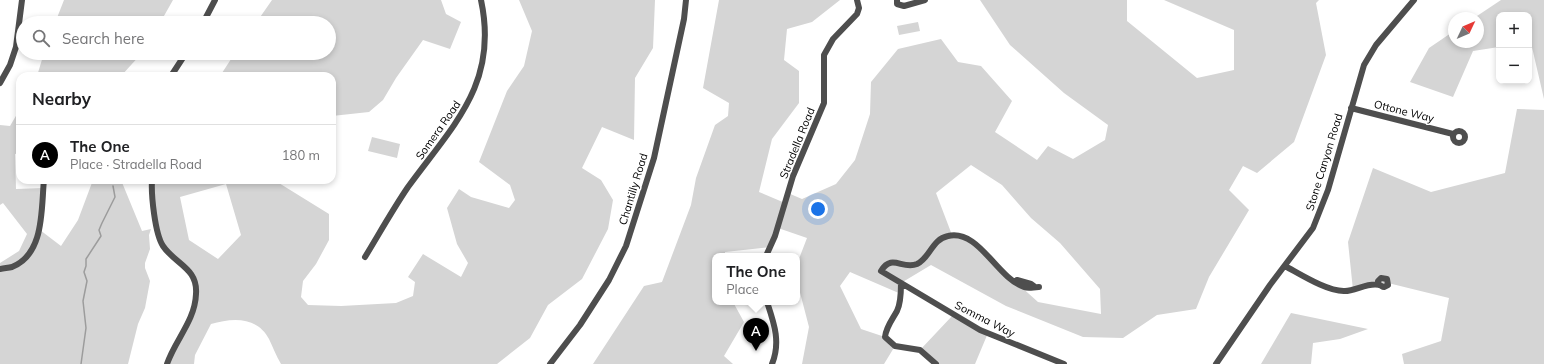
<!DOCTYPE html>
<html lang="en">
<head>
<meta charset="utf-8">
<style>
	:root { --surface:#fff; --page:#f6f6f6; --text:#202124; --muted:#757577; --line:#e0e0e0; --accent:#000 }
	body { margin:0; font-family:Mulish,sans-serif; background:var(--page); color:var(--text) }
	.controls { position:absolute; right:12px; top:12px; display:grid; overflow:hidden; border-radius:8px; box-shadow:0 2px 6px #0003 }
	.controls button { width:36px; height:36px; display:grid; place-items:center; padding:0; border:0; border-bottom:1px solid var(--line); background:var(--surface); color:var(--text); font:20px sans-serif }
	.compass { position:absolute; left:1448px; top:12px; width:36px; height:36px; border-radius:50%; background:var(--surface); box-shadow:0 2px 6px #0003; rotate:46deg }
	.you { position:absolute; left:818px; top:209px; width:14px; height:14px; margin:-10px; border:3px solid #fff; border-radius:50%; background:#1a73e8; box-shadow:0 0 0 6px #1a73e833 }
	.badge { display:grid; place-items:center; width:26px; height:26px; border-radius:50%; background:var(--accent); color:#fff; font-size:13px; font-weight:700 }
	.pin { position:absolute; translate:-50% -33px; filter:drop-shadow(0 1px 2px #0008) }
	.pin::after { content:''; position:absolute; top:21px; width:14px; height:12px; background:inherit; clip-path:polygon(0 0,100% 0,50% 100%) }
	.popup { position:absolute; left:712px; top:253px; width:88px; height:52px; box-sizing:border-box; display:grid; place-content:center; border-radius:8px; background:var(--surface); filter:drop-shadow(0 1px 3px #0005); font-size:13px; white-space:nowrap; color:var(--muted) }
	.popup b { font-size:15px; color:var(--text) }
	.popup::after { content:''; position:absolute; left:50%; top:100%; margin-left:-8px; border:8px solid transparent; border-top-color:var(--surface) }
	.list { margin:0; padding:0; list-style:none }
	h2 { display:flex; justify-content:space-between; align-items:center; height:52px; margin:0; padding:0 16px; font-size:17px }
	h2 small { font-size:13px; font-weight:400; color:var(--muted) }
	.list li { display:grid; grid-template-columns:26px 1fr auto; gap:12px; align-items:center; box-sizing:border-box; height:60px; padding:0 16px; border-top:1px solid var(--line) }
	.list b { display:block; font-size:15px; white-space:nowrap }
	.list p { margin:0; font-size:13px; white-space:nowrap; color:var(--muted) }
	.list em { font-size:13px; font-style:normal; color:var(--muted) }
	.icon { flex:none; width:22px; height:22px; fill:none; stroke:currentColor; stroke-width:2; stroke-linecap:round; stroke-linejoin:round }
	.map { position:relative; flex:none; width:1544px; height:364px; overflow:hidden }
	.search { position:absolute; background:var(--surface); box-shadow:0 2px 6px #0003; left:16px; top:16px; width:320px; height:44px; display:flex; align-items:center; gap:10px; box-sizing:border-box; padding:0 14px; border-radius:22px; color:var(--muted); font-size:15px }
	.panel { position:absolute; background:var(--surface); box-shadow:0 2px 6px #0003; left:16px; top:72px; width:320px; height:112px; border-radius:12px }
	.map>svg:first-child { display:block }
</style>
</head>
<body>
<div class="map">
<svg width="1544" height="364" viewBox="0 0 1544 364">
	<rect width="100%" height="100%" fill="#fff"/>
	<path fill="#d5d5d5" fill-rule="evenodd" d="M64 0H173L160 23H55Z
		M272 0H441L446 14 461 22 450 49 423 40 396 78 383 100 369 112 332 116V76H220L235 53H329V23H256Z
		M519 0H655L653 48 635 78 634 140 602 127 582 168 601 180 613 200 608 229 582 279 548 305 530 338 497 364H281C276 356 273 347 269 339 257 316 232 318 211 324L195 355 194 364H167L192 314 195 280 160 240 152 180H274L329 214V240L316 264 303 281 301 297 308 305 341 306 396 303 413 296 415 282 408 277 423 254 461 277 468 263 457 244 447 208 459 189 471 197 509 208 515 200 510 185 479 162 507 91 524 66 532 31ZM226 184 241 235 218 259 189 240 180 197Z
		M719 0H840L812 22 787 29 784 60 799 71V103L772 139 759 192 785 203 788 193 802 199 836 184 855 160 870 114 871 82 898 49 941 39 958 62 981 66 1012 101 995 132 1037 160 1048 146 1073 159 1105 140 1108 125 1064 93 1010 45 980 0H1127V21L1197 78 1234 70V30L1164 0H1319L1316 3 1326 55 1294 142 1257 173 1243 166 1229 190 1249 210 1209 277 1196 309 1157 315 1123 338 1083 337 1006 306 931 265 901 283V294L850 272 840 286 861 329 885 337 895 346 884 364H802L809 327 797 281V264L807 238 778 228 770 247 725 252V256H715V302H733L744 322 724 356 733 364H593L644 286 662 282 691 205 696 178 715 125 728 116 729 103 703 88ZM971 165 1002 185 1031 218 1060 243 1100 289 1101 314 1038 302 966 237 952 235 936 193Z
		M1501 0H1544V99L1531 43H1529V15H1499V47L1473 51 1453 97 1410 82 1429 48 1454 31V42H1478V18H1474Z
		M918 22 920 31 899 35 897 26Z
		M44 53H142L121 76H37Z
		M20 109V153L15 154 16 189 43 188 40 230 61 246 78 220 93 180H121L142 231 151 229 149 235 150 249 145 263V268L150 281 145 308 138 324 128 364H0V263L19 251 27 234 3 203 0 205V125L10 126Z
		M1517 109 1544 110V364H1404L1402 354 1441 341 1449 298 1388 283 1353 290 1348 242 1373 168 1431 192 1505 173Z
		M372 137 400 144 397 158 368 151Z
		M1291 313 1368 329 1340 339 1313 343 1311 364H1261Z
		M953 315 988 333 975 364H936L920 350Z"/>
	<g fill="none" stroke-linecap="round" stroke-linejoin="round">
		<path stroke="#9c9c9c" stroke-width="1.5" d="M81 364 86 328 83 301 87 281 84 272 86 266V259L101 236 99 230 102 223 115 197 113 186"/>
		<path stroke="#4e4e4e" stroke-width="6" d="M897 0V4L904 6 925 0
			M203 23 215 0
			M171 76 186 53
			M0 83 10 65 16 47 22 0
			M1351 108 1453 134
			M1453 137a6 6 0 1 1 12 0a6 6 0 1 1-12 0Z
			M152 180C151 195 155 234 163 246 175 264 198 268 196 294 195 321 175 340 167 364
			M766 256 775 236 793 176 824 103V55L833 39 857 14 859 8 857 0
			M365 257C379 234 393 209 408 187 453 125 499 84 481 0
			M1285 266C1300 274 1328 292 1345 291 1355 291 1369 282 1379 285 1381 285 1382 287 1384 287L1388 285 1387 279 1381 278 1378 281 1379 285
			M0 269C4 268 8 268 12 267 45 254 41 208 44 180
			M1017 280 1031 284 1035 287
			M901 283C901 292 901 303 897 311 892 320 886 327 885 337L895 346 920 350 936 364
			M1039 287C1033 287 1029 289 1024 287 996 277 979 229 948 236 932 239 930 258 917 264 902 270 892 253 881 271L980 330 1064 364
			M767 302C774 323 781 342 772 364
			M550 364 580 325 609 280 626 246 654 158 684 19 686 0
			M1216 364 1270 285 1313 228 1328 190 1364 65 1376 45 1414 0"/>
	</g>
	<g text-anchor="middle" stroke-width="3" stroke-linejoin="round" paint-order="stroke">
		<g font-size="11" fill="#000" stroke="#fff">
			<text transform="translate(1404 111) rotate(14)" y="4">Ottone Way</text>
			<text transform="translate(438 130) rotate(-55)" y="4">Somera Road</text>
			<text transform="translate(797 143) rotate(-68)" y="4">Stradella Road</text>
			<text transform="translate(1324 162) rotate(-73)" y="4">Stone Canyon Road</text>
			<text transform="translate(633 189) rotate(-73)" y="4">Chantilly Road</text>
			<text transform="translate(985 319) rotate(27)" y="4">Somma Way</text>
		</g>
	</g>
</svg>
<div class="controls">
<button>+</button>
<button>−</button>
</div>
<svg class="compass" viewBox="-18 -18 36 36"><path d="M0-13l5 13h-10z" fill="#e53935"/><path d="M0 13l5-13h-10z" fill="#757577"/></svg>
<div class="you"></div>
<div class="pin badge" style="left:756px;top:351px">A</div>
<div class="popup"><b>The One</b>Place</div>
<div class="search"><svg class="icon" aria-label="search" viewBox="0 0 24 24"><circle cx="10" cy="10" r="6"/><path d="M15 15l6 6"/></svg>Search here</div>
<section class="panel">
<h2>Nearby<small></small></h2>
<ul class="list">
<li><span class="badge">A</span><div><b>The One</b><p>Place · Stradella Road</p></div><em>180 m</em></li>
</ul>
</section>
</div>
</body>
</html>
